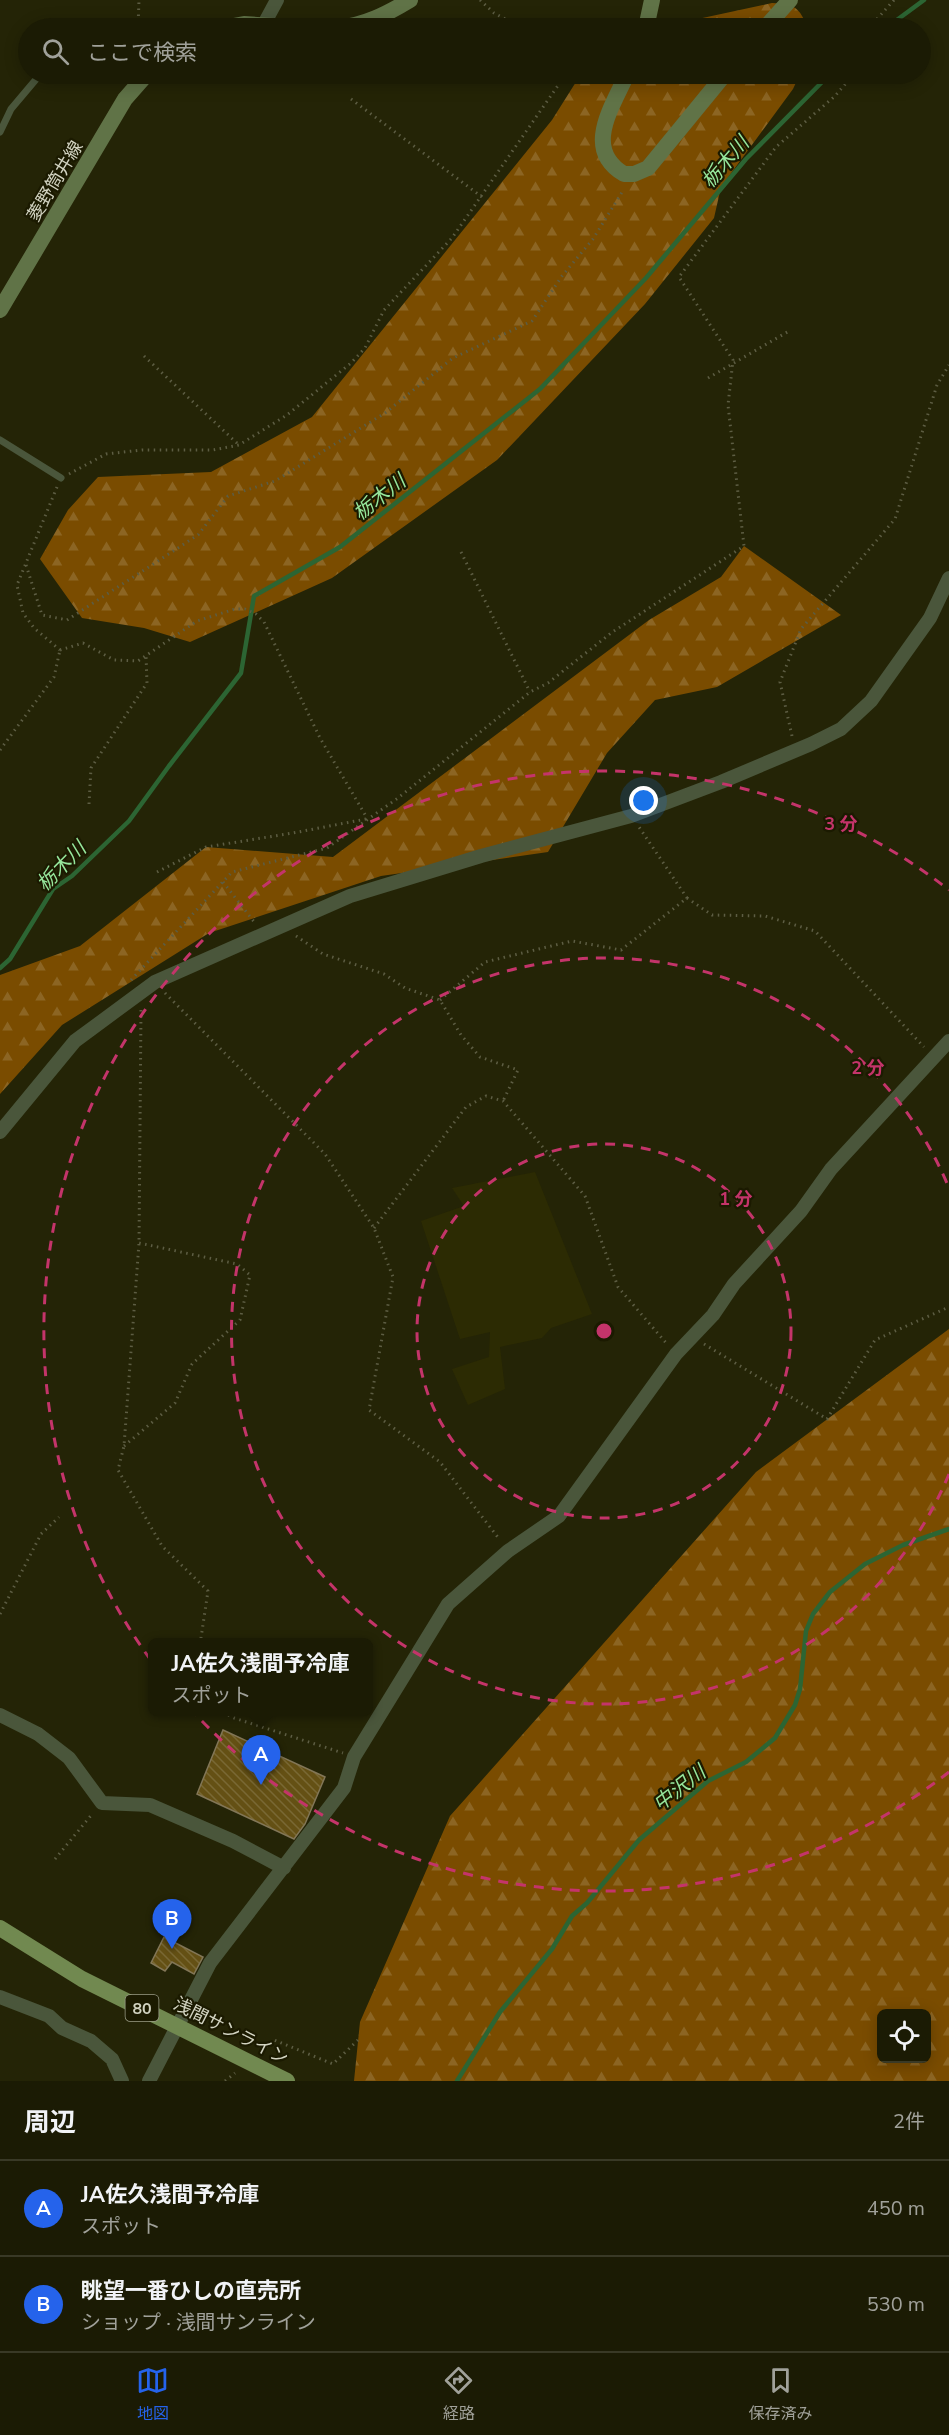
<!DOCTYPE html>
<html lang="ja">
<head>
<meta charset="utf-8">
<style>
	:root { --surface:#1b1b04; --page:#282813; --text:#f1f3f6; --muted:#a0a19a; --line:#393926; --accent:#2563eb }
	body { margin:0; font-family:"Nunito Sans","Noto Sans JP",sans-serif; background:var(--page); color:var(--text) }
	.controls { position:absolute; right:18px; bottom:18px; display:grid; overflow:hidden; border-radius:9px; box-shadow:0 3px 15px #0003 }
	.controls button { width:54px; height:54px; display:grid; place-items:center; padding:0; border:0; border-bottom:2px solid var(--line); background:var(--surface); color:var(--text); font:30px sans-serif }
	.you { position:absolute; left:644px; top:801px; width:21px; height:21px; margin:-15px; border:4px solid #fff; border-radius:50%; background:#1a73e8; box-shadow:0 0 0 9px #1a73e833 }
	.badge { display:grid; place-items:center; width:39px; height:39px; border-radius:50%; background:var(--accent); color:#fff; font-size:20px; font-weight:700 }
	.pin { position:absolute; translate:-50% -50px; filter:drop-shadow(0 2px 3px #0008) }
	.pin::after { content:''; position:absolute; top:32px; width:21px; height:18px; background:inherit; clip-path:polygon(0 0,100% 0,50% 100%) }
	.popup { position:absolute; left:148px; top:1638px; width:225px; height:78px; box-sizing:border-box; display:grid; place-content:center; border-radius:9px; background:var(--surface); filter:drop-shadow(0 2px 4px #0005); font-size:20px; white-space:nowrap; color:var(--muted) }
	.popup b { font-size:22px; color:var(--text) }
	.popup::after { content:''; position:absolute; left:50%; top:100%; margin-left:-12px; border:12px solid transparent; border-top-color:var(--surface) }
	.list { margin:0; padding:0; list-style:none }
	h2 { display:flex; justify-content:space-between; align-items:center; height:78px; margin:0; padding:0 24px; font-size:26px }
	h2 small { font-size:20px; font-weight:400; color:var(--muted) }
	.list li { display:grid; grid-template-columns:39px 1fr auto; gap:18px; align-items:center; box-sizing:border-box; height:96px; padding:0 24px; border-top:2px solid var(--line) }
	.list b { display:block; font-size:22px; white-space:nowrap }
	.list p { margin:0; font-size:20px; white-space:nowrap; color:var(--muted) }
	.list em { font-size:20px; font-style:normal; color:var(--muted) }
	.icon { flex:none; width:33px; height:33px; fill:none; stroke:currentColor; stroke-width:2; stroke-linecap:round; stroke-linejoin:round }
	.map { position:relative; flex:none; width:949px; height:2081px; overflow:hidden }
	.search { position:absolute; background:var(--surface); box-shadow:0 3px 15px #0003; left:18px; right:18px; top:18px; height:66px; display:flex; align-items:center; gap:15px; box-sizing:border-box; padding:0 21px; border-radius:33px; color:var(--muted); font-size:22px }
	.sheet { height:270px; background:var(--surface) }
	nav { display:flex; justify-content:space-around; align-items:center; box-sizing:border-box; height:84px; border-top:2px solid var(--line); background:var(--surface); font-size:16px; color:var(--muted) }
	nav a { display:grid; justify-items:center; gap:3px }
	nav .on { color:var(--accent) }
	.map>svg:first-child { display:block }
</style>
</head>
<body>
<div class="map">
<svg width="949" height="2081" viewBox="0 0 949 2081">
	<defs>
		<pattern id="forest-firs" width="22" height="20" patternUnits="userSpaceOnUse" patternTransform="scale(1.5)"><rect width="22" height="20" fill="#7a4c00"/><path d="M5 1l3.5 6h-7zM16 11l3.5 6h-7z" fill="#8c6523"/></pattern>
		<pattern id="building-back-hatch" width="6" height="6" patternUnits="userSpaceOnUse" patternTransform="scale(1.5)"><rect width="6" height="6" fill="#645014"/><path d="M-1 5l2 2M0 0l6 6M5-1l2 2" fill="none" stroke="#796834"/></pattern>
	</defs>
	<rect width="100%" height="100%" fill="#242406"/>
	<path fill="#2c2b03" d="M535 1172 592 1314 551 1328 542 1338 500 1347 505 1389 468 1405 452 1369 489 1357 490 1332 460 1339 421 1221 464 1206 452 1188Z"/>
	<path fill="url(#forest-firs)" fill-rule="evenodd" d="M772 3C795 4 799 7 808 28H656Z
		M581 74H800L793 89 721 187 714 218 645 304 497 460 332 578 190 642 144 628 82 618 40 559 68 510 98 477 211 472 312 417 552 120Z
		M744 546 841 615 717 687 655 700 607 753 548 852 381 876 209 933 62 1025 0 1094V975L80 946 206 847 333 857 649 620 721 577Z
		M949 1329V2081H354L360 2022 450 1816 756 1472ZM882 2014H926V2058H882Z"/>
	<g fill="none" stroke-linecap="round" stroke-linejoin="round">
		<path stroke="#2c6533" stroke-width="4.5" d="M886 28 924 0
			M0 968 10 959 53 889 72 876 129 821 169 766 241 673 254 596 340 547 540 389 646 278 746 159 830 74
			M457 2081 500 2012 552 1949 572 1916 587 1903 639 1840 708 1781 746 1762 775 1738 795 1705 800 1689 806 1631 813 1614 830 1592 865 1564 903 1545 949 1529"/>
	</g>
	<path fill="url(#building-back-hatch)" stroke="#827657" stroke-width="1.5" d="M223 1730 325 1777 305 1824 294 1839 197 1794Z
		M164 1937 203 1957 194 1974 172 1962 165 1971 151 1963Z"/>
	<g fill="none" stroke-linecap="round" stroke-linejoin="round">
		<path stroke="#5d5d43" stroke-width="3" stroke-dasharray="1.5 4.5" stroke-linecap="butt" d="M480 0 494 13 522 28
			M138 28 139 0
			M869 28 894 0
			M351 99 482 197
			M144 356 239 445
			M708 378 789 331
			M69 474 106 454 142 450H213L239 445 287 415 351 363 365 348 384 310 452 238 566 74
			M57 487 17 585 23 613 34 628 60 650
			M461 552 530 692
			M26 565 42 615 67 620 198 535 228 496 275 481 385 413 453 358 532 321 562 276 593 239 624 189
			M60 650 83 643 114 660 138 661 197 621 235 609H245L256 614 264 622 320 738 367 818
			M792 736 780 682 801 629 895 519 937 385 949 365
			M0 750 54 677 60 650
			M89 804 91 768 147 683 146 655
			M157 872 206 847 293 833 366 819
			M223 882 255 923
			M687 898 712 915 765 916 815 931 924 1047
			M296 936 323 954 384 974 405 988 440 1000 461 1035 480 1057 518 1070 503 1101
			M131 980 232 872 327 848 398 798 530 692 548 683 611 633 744 546 728 405 733 360 679 277 776 147 835 96 854 74
			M165 993 325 1154 374 1228 393 1277 369 1410 440 1462 500 1540
			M440 1000 485 962 572 941 621 950 687 898 639 827
			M141 1010 139 1243 124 1446 118 1470 162 1546 208 1591 201 1638 209 1642
			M374 1228 466 1107 486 1096 503 1101 585 1196 618 1287 667 1344
			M704 1344 827 1419 875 1340 949 1307
			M124 1446 175 1403 192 1364 240 1320 250 1275 237 1264 139 1243
			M0 1614 41 1534 59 1517
			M223 1712 234 1718 343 1753
			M55 1859 93 1813
			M261 2051 274 2040 333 2064 358 2040
			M225 2081 235 2073"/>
		<path stroke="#4a563b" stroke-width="7" d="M0 132 11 109 38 77 44 74
			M0 440 61 478"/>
		<path stroke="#4a563b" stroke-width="14" d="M264 24 277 0
			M0 1132 75 1041 155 982 350 896 481 856 631 816 721 782 811 744 841 729 871 701 930 618 949 578
			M0 1715 38 1734 69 1758 102 1803 150 1805 233 1841 284 1868
			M0 1997 49 2016 62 2028 91 2041 112 2059 122 2081
			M149 2081 210 1963 344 1788 354 1757 448 1604 508 1551 559 1516 676 1354 713 1315 734 1284 801 1211 831 1169 949 1041"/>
		<path stroke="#607347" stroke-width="16" d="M223 28 244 24 304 28
			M338 28C365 25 387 14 410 0
			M646 28 652 0
			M765 28 790 0
			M627 74C613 106 582 149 624 174H634L648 168 725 74
			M0 310 125 99 147 74"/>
		<path stroke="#718950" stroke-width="16" d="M0 1928 82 1979 287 2081"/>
	</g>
	<g fill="none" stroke="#c4346a" stroke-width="3" stroke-dasharray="10 8">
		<circle cx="604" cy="1331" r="187"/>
		<path d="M949 1474A373 373 0 1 1 949 1188"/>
		<path d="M949 1772A560 560 0 1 1 949 890"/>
	</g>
	<g text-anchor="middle" stroke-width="4.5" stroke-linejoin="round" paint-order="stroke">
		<rect fill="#1b1a00" stroke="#9b9c87" stroke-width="1.5" x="125.5" y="1995" width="33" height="26" rx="4.5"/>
		<g font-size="16" font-weight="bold" fill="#d2d3c1">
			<text x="142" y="2014">80</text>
		</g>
		<g font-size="18" fill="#d2d3c1" stroke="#1b1a00">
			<text transform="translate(55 181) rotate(-59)" y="6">菱野筒井線</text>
			<text transform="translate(231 2031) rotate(27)" y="6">浅間サンライン</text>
		</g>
		<g font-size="20" font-style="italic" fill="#96e69b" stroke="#1b1a00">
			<text transform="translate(725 162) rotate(-49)" y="7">栃木川</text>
			<text transform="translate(379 497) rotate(-38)" y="7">栃木川</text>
			<text transform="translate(61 866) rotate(-45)" y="7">栃木川</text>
			<text transform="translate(679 1788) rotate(-38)" y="7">中沢川</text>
		</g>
	</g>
	<circle cx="604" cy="1331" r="9" fill="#c4346a" stroke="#1b1a00" stroke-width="3"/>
	<g font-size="18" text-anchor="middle" font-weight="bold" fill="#c4346a" stroke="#1b1a00" stroke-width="4.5" stroke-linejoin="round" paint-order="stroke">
		<text x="841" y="830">3 分</text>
		<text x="868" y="1074">2 分</text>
		<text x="736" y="1205">1 分</text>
	</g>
</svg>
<div class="controls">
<button><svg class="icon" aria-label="locate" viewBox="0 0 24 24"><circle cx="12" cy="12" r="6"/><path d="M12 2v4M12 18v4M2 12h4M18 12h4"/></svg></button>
</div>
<div class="you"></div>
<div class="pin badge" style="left:261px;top:1785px">A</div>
<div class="popup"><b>JA佐久浅間予冷庫</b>スポット</div>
<div class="pin badge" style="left:172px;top:1949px">B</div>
<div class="search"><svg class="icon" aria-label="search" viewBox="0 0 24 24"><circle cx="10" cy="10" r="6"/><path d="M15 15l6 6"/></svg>ここで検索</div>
</div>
<section class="sheet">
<h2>周辺<small>2件</small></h2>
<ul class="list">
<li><span class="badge">A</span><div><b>JA佐久浅間予冷庫</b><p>スポット</p></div><em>450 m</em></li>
<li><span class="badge">B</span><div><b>眺望一番ひしの直売所</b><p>ショップ · 浅間サンライン</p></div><em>530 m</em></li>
</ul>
</section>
<nav>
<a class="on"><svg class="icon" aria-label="map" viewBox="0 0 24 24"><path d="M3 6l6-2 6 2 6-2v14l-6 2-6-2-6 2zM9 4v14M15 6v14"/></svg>地図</a>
<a><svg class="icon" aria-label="directions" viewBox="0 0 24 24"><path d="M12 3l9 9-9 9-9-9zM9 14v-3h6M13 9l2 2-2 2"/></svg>経路</a>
<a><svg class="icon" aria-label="saved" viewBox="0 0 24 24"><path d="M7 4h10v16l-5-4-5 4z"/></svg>保存済み</a>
</nav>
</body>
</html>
